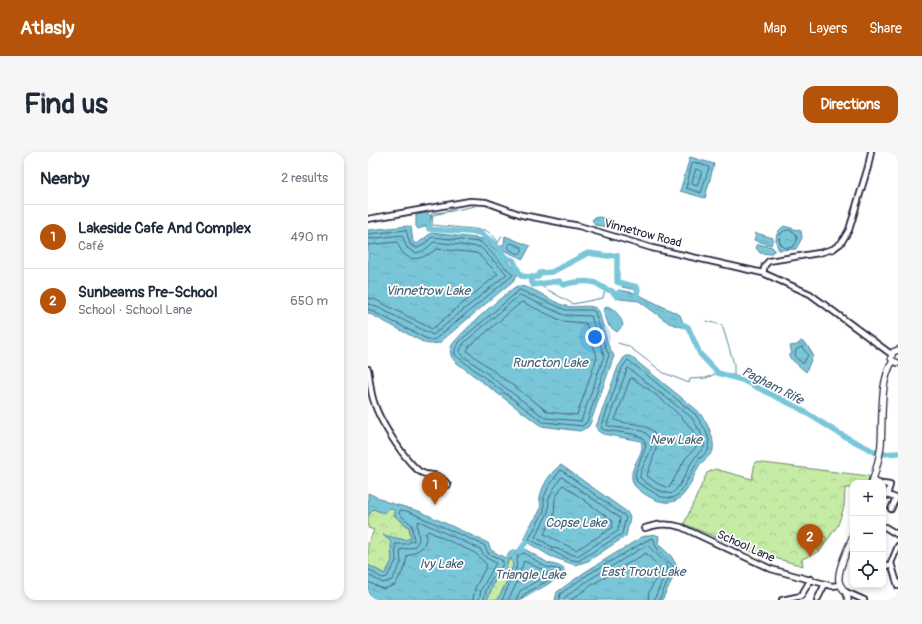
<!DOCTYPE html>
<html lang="en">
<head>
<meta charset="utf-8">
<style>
	:root { --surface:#fff; --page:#f6f6f7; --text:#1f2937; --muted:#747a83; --line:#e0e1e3; --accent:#b45309 }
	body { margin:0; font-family:Pangolin,sans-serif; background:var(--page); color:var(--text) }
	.controls { position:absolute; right:12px; bottom:12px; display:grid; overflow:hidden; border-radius:8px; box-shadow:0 2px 6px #0003 }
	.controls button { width:36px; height:36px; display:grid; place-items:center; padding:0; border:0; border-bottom:1px solid var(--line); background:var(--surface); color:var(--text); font:20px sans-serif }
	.you { position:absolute; left:227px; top:185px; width:14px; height:14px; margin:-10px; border:3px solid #fff; border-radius:50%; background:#1a73e8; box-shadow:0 0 0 6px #1a73e833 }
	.badge { display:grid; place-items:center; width:26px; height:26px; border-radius:50%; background:var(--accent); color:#fff; font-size:13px; font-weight:700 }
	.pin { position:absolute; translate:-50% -33px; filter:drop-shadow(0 1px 2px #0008) }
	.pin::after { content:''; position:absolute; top:21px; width:14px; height:12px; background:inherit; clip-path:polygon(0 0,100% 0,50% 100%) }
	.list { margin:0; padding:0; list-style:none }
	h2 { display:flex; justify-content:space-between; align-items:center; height:52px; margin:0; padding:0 16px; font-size:17px }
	h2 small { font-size:13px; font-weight:400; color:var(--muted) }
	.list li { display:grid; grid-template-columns:26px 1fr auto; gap:12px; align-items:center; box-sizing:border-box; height:64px; padding:0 16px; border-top:1px solid var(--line) }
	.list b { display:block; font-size:15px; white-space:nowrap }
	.list p { margin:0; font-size:13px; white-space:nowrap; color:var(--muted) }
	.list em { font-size:13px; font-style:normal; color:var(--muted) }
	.icon { flex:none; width:22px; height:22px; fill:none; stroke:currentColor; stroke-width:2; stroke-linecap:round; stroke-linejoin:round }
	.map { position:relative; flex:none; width:530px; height:448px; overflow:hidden; border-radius:12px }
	header { display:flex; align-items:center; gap:24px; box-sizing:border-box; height:56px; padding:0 20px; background:var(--accent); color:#fff }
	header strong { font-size:19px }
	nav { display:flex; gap:22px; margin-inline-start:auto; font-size:14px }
	.intro { display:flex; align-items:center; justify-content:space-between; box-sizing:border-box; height:96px; padding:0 24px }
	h1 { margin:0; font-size:28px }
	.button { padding:10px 18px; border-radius:12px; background:var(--accent); color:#fff; font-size:14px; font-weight:700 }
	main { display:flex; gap:24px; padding:0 24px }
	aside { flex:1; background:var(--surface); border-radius:12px; box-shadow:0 2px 6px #0003 }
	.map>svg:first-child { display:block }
</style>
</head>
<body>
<header>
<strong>Atlasly</strong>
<nav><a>Map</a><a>Layers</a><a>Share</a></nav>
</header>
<div class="intro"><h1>Find us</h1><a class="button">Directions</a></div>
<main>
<aside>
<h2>Nearby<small>2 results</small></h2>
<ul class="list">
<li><span class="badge">1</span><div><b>Lakeside Cafe And Complex</b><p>Café</p></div><em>490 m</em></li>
<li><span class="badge">2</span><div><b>Sunbeams Pre-School</b><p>School · School Lane</p></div><em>650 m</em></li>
</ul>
</aside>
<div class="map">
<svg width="530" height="448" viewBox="0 0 530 448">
	<defs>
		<pattern id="forest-crowns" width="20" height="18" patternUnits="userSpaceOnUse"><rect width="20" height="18" fill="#c5eba5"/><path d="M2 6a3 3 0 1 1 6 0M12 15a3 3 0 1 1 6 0" fill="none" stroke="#a9c98f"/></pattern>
		<pattern id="water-ripples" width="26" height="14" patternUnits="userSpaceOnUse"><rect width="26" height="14" fill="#7ac6d9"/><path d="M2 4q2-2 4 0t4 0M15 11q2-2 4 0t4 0" fill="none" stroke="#69aabb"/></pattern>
	</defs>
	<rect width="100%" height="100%" fill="#fff"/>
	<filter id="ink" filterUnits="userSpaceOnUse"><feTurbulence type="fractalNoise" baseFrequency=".025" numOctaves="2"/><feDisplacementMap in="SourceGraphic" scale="8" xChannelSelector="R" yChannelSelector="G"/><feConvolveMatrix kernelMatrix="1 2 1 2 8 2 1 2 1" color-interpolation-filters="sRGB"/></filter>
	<g filter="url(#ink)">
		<path fill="url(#forest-crowns)" stroke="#748670" d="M387 310 501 324 500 331H485V336H477L476 355 470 373 452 399 434 407 435 414 396 403V405L316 372 339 321 347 317 384 327Z
			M22 355 27 359V364L41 375 43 386 37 388 16 384 23 389 24 409 17 422 0 413V391L6 378 0 376V362L5 357Z
			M143 407 146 410C144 421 135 437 130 447L119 448 127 428 138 417 140 409Z"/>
		<path fill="#c5eba5" stroke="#748670" d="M445 377 459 386 452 399 438 390Z"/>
		<path fill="url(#water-ripples)" stroke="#57849a" d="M322 5 346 12 337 46 312 39Z
			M59 61 63 64 62 73 50 77 48 74V63Z
			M231 65 245 68 243 75 227 73 224 68 226 66Z
			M40 74 43 75 45 90 49 92 63 81 117 87 147 117 150 122 145 129 71 191 62 192 57 191 0 161V78Z
			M416 74 433 79 434 86 428 97 411 98C406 89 407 80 416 74Z
			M388 81 405 86 403 93 386 88Z
			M137 84 162 94 155 107 135 98 132 99 130 96 136 92Z
			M390 92 404 95 407 98 402 102 392 101 388 96Z
			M255 132 269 135V142L312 163 317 176 301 171 271 149 252 147 249 145 251 138 267 141 268 138 254 135Z
			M149 134C168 134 181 150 198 154 208 157 225 150 231 159L240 193 246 204 222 272 220 275 212 279 173 274 89 211C84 207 81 202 83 195 86 186 139 139 149 134Z
			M239 154C246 156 253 165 255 173L249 180 241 174 235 158Z
			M433 189 439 193 445 203 438 220 421 205V203L424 202 422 194 429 193Z
			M257 204H262L330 259C338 269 347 284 345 298 343 304 334 309 331 314 325 324 322 336 314 344 301 359 276 344 266 333 257 316 279 302 273 289L235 282 230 279 228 275 250 215Z
			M193 313 259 360 262 365 258 384 220 409 207 413 182 404 157 389C156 377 168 368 172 358 174 353 171 349 172 345 174 334 183 319 193 313Z
			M0 341 19 350 51 359 120 391 123 398 137 406 144 398 150 399 155 396 180 411 195 415 197 422 153 448H129C136 437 141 425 145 413L143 406 140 408 138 417 127 428 119 448H0V413L17 422 24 409 23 390 15 383 37 388 43 386 41 375 27 364V359L22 356 15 361 5 357 0 364Z
			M285 382 291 384 290 392 303 404 310 416 294 448H187L189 440 217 420 274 385Z"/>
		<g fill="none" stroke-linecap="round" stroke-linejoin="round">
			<path stroke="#45647a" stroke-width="1" d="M326 10 341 15 333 41 318 36 324 12Z
				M328 17 334 19 329 34 324 32Z
				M411 87a9 9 0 1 1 18 0a9 9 0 1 1-18 0Z
				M0 82 38 78 42 92 49 96 54 94 64 85 113 90 145 123 66 188 59 187 0 157
				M0 87 34 83 39 96 48 101 55 99 66 90 112 95 139 122 65 183 5 153 0 152
				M143 91 154 95V99L151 102 142 98 140 95Z
				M0 93 29 90C30 92 31 95 33 98 43 114 58 104 69 97L109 101 130 122 64 177 8 148 0 146
				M152 138 198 158H224L227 160 237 194 241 203 219 270 215 274 175 270 87 203V197L93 188Z
				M152 143 196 163 223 164 236 204 213 269 177 266 92 201V198L96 191Z
				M154 150 194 169 218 171 229 205 209 263 180 260 99 199 101 195Z
				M434 195 440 203 435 212 427 205 428 198Z
				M260 208 327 262 337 277 341 288 340 299 331 307 312 341 305 346 293 345 269 330 267 322 278 294 275 286 265 282 236 278 233 276 254 216Z
				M260 216 323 265 332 279 336 289V296C320 307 317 333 303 342L287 337 272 326C271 312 293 295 279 282 268 273 250 279 239 273Z
				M264 226C281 237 330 272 330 293L317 307 301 336 290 332 279 324C284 304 303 278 268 272 262 271 253 271 247 268L262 227Z
				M193 318 258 365 254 382 210 409 200 407 161 387 176 359V345L180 336Z
				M194 325 252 366 250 379 209 404 186 396 167 385 180 361 181 346 185 338Z
				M195 333 245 369 244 376 208 398 176 382 186 363 187 347Z
				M0 417 14 426 19 425 28 409 27 392H38L46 388 44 373 31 362 32 358 39 359 116 393 120 401 135 409C135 417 128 420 124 426 120 432 117 440 116 448
				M0 423 15 431 24 428 33 411 32 398 46 395 51 389 49 371 51 369 112 397 117 405 128 411 113 438 111 448
				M0 430 15 437 27 433 37 415 39 404C51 398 59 396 58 381L60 379 107 401 119 413 107 436 105 448
				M134 448 148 417 150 403 156 401 178 415 193 418 191 422 155 443 153 448
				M140 448 147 435 156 409 179 420V423L152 439 148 448
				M191 448 192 442 219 423 283 386 286 387C286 399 300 406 306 416L291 448
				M196 448 197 445 222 427 279 393 297 410 300 416 286 448
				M203 448 225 432 278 401 293 417 281 440 280 448"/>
			<path stroke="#57849a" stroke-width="1" d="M107 54 65 63 64 73 117 78C124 82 131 87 130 96
				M62 73 64 61 76 60 88 56
				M130 91 134 84
				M171 133 205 152 235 146 237 138
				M338 169 354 173 366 212V224
				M250 191 260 194 296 221 321 231 322 227 338 226 350 221"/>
			<path stroke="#7ac6d9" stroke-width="5.5" d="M62 73 61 77 113 81 127 92 137 105 145 108 153 124 162 125 165 133 191 129 196 133C203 130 220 128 227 131 235 134 234 137 244 139L249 145 251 140 252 141
				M162 125H170L172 121 184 120 220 101 240 104 249 103V130L269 135 270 138 268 144
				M312 171 320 175 332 202 350 221 374 228 429 255 472 282 509 301
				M513 302 530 301
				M151 400 158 390"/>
			<g stroke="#22223b" stroke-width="8">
				<path id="minor" d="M0 67 102 49 118 50 154 63 211 74 284 96 395 121 442 142 523 202
					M395 121 397 113 401 109 451 101 465 97 473 91 481 78 500 15 503 0
					M0 217C2 227 2 239 6 250 11 268 36 307 51 319 62 327 68 317 80 333
					M504 329 511 331
					M515 332 522 333 519 343 528 346 523 357
					M517 375 530 383
					M277 376C290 372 300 371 313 375L403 417 464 434 472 433
					M530 394 523 411 530 434
					M515 414H523
					M478 440 496 448
					M414 448 433 444 443 427
					M449 448 457 432"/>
			</g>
			<g stroke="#22223b" stroke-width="8">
				<path id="major" d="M530 198 525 200 523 206 525 209 530 211
					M504 331C508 318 512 305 513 292 515 268 511 229 525 209
					M480 448C480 440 472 436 471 429 469 418 481 394 485 384"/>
			</g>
			<use href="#minor" stroke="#fff" stroke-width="4.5"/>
			<use href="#major" stroke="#fff" stroke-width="5.5"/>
		</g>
	</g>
	<g text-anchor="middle" stroke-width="3.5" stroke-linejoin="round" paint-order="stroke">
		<g font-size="12" fill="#22223b" stroke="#fff">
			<text transform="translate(275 81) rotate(15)" y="4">Vinnetrow Road</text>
			<text transform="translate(378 394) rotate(24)" y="4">School Lane</text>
		</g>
		<g font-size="13" font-style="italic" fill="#415b72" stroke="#fff">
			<text x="60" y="143">Vinnetrow Lake</text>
			<text x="182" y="215">Runcton Lake</text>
			<text transform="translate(405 233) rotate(27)" y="5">Pagham Rife</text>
			<text x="308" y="292">New Lake</text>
			<text x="208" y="375">Copse Lake</text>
			<text x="73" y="416">Ivy Lake</text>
			<text x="275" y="424">East Trout Lake</text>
			<text x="162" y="427">Triangle Lake</text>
		</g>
	</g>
</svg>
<div class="controls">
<button>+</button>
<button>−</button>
<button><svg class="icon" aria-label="locate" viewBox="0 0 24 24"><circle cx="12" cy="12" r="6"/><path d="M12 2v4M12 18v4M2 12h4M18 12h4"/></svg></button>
</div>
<div class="you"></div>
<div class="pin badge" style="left:67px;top:353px">1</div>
<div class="pin badge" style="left:442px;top:405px">2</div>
</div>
</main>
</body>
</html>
